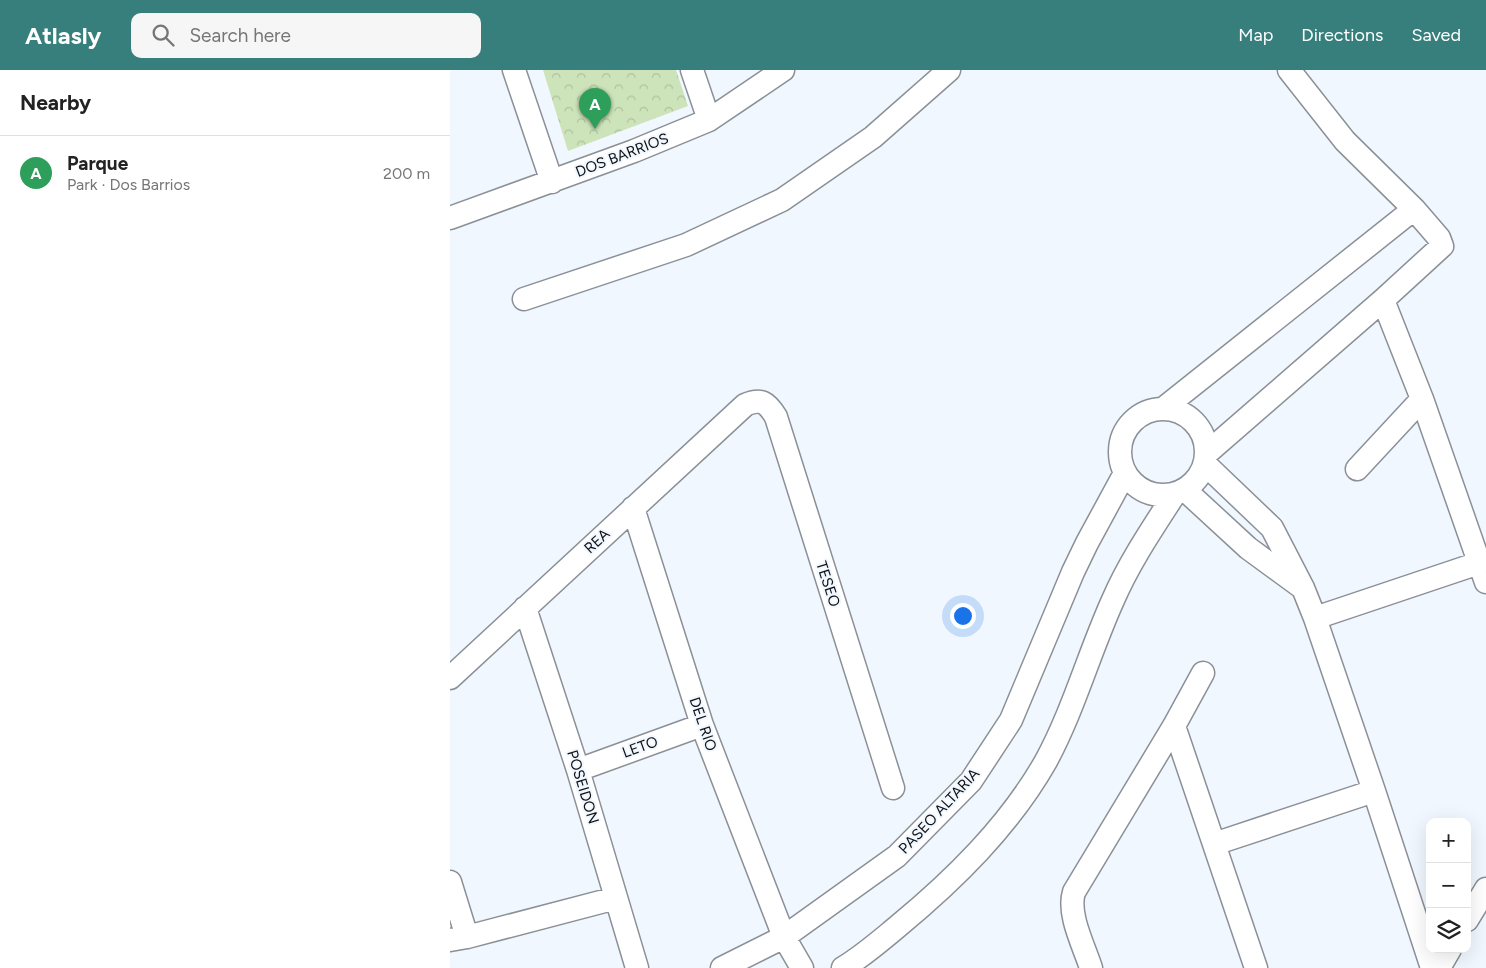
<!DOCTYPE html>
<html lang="en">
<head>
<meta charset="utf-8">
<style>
	:root { --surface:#fff; --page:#f6f6f6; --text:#222; --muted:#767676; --line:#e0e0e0; --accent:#367f7c }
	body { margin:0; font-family:Figtree,sans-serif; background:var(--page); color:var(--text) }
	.controls { position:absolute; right:15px; bottom:15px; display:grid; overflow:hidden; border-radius:10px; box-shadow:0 5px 20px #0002 }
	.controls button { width:45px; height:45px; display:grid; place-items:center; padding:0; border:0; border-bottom:1px solid var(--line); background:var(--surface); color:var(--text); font:25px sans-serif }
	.you { position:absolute; left:512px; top:545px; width:18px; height:18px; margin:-12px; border:4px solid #fff; border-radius:50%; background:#1a73e8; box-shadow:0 0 0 8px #1a73e833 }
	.badge { display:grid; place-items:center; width:32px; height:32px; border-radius:50%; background:var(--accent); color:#fff; font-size:16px; font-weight:700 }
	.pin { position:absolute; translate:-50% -41px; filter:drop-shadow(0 1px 2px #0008) }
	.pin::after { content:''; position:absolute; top:26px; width:18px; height:15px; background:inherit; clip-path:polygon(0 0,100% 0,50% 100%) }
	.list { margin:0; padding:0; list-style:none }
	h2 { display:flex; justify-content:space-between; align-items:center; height:65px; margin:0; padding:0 20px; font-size:21px }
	h2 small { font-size:16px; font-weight:400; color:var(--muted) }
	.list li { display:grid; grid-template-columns:32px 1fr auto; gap:15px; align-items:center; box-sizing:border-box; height:75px; padding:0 20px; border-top:1px solid var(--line) }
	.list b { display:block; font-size:19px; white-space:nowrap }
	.list p { margin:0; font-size:16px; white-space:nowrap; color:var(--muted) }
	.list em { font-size:16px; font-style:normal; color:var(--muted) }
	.icon { flex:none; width:28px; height:28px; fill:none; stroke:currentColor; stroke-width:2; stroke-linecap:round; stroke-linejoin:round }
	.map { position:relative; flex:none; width:1036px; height:898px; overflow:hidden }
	header { display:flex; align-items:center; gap:30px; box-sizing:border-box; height:70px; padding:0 25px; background:var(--accent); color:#fff }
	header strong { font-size:24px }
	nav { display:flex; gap:28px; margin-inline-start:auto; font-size:18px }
	.search { width:350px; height:45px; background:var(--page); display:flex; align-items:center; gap:12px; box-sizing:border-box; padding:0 18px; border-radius:10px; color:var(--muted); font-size:19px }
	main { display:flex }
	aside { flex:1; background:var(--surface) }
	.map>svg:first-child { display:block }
</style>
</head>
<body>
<header>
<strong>Atlasly</strong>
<div class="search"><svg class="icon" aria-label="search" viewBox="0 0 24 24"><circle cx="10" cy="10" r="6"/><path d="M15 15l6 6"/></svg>Search here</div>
<nav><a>Map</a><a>Directions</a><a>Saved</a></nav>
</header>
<main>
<aside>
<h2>Nearby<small></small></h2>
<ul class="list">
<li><span class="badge" style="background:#2e9e5b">A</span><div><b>Parque</b><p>Park · Dos Barrios</p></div><em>200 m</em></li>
</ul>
</aside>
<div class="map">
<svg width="1036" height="898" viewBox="0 0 1036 898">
	<defs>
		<pattern id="park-crowns" width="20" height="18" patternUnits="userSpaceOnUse" patternTransform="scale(1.25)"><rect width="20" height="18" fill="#cde3b9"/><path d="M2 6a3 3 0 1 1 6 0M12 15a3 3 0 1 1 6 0" fill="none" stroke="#afc29e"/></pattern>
	</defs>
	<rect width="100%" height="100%" fill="#f1f7fe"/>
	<path fill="url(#park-crowns)" d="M93 0H226L238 36 118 81Z"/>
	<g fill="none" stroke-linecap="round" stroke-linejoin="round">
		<g stroke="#8b9097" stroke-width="25">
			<path id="minor" d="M64 0 102 112
				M242 0 259 50
				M0 148 184 81 259 50 333 0
				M74 229 236 175 332 130 423 67 499 0
				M933 230 972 329 1036 512
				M714 338 964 139
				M670 382a43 43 0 1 1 86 0a43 43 0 1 1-86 0Z
				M757 383 933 230 992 176 989 168 964 139 895 71 839 0
				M755 394 822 458 853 518 865 548 924 721 982 898
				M907 399 972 329
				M735 420 798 478 850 516
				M183 438 252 655 334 867 352 898
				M75 538 128 700 187 898
				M865 548 1029 493
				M0 608 295 335C311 328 317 332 326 347L443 718
				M724 656 806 898
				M128 700 252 655
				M764 774 924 721
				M0 812 17 867
				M1017 850 1036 819
				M0 870 17 867 166 828
				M272 898 334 867 447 786 521 711 561 650 623 502 637 473 675 403
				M393 898C413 886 430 871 447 857 504 810 559 756 596 691 624 639 639 583 663 530 679 493 702 459 724 425
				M641 898C634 876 617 844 624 822L724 656 753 603
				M989 898 1000 879"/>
		</g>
		<use href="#minor" stroke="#fff" stroke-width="22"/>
	</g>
	<g text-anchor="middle" stroke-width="4" stroke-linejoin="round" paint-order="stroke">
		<g font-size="15" fill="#0e1012" stroke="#f1f7fe">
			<text transform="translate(172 85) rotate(-21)" y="5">DOS BARRIOS</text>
			<text transform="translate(147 471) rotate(-43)" y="5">REA</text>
			<text transform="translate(378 514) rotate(72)" y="5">TESEO</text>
			<text transform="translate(253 654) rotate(71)" y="5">DEL RIO</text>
			<text transform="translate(190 677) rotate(-20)" y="5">LETO</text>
			<text transform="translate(133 717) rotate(73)" y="5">POSEIDON</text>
			<text transform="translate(489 741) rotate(-47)" y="5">PASEO ALTARIA</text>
		</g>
	</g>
</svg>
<div class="controls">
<button>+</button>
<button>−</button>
<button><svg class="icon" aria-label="layers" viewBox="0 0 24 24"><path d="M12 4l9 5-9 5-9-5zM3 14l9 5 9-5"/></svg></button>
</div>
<div class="you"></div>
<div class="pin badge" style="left:145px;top:59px;background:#2e9e5b">A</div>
</div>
</main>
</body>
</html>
